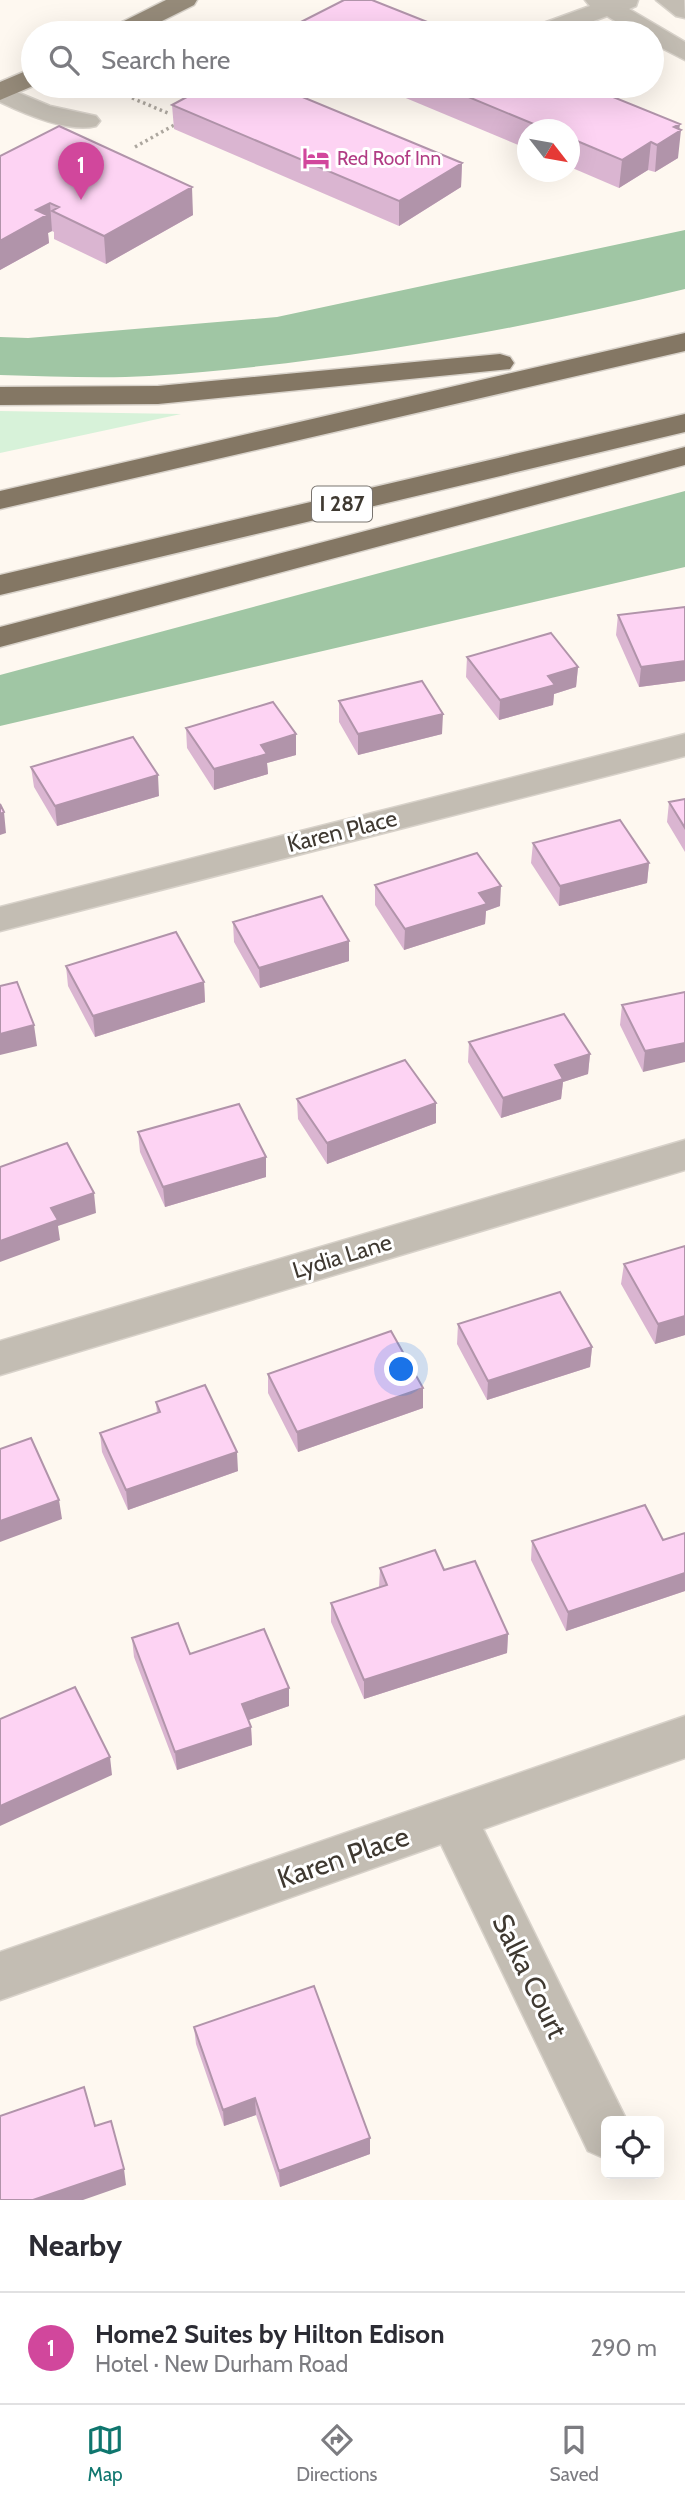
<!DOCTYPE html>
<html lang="en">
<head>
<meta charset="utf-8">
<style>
	:root { --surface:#fff; --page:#f2f2f3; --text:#2b2b33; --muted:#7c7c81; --line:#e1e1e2; --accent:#0f766e }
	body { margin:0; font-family:Cabin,sans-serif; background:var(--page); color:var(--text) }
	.controls { position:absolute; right:21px; bottom:21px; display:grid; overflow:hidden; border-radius:10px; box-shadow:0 7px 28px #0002 }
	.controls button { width:63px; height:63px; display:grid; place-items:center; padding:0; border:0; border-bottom:2px solid var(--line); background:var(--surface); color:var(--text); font:35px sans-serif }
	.compass { position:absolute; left:517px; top:119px; width:63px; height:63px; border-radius:50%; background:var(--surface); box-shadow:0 7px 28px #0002; rotate:121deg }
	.you { position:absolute; left:402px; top:1370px; width:24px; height:24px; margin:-18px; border:5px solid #fff; border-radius:50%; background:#1a73e8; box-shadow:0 0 0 10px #1a73e833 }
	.badge { display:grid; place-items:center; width:46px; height:46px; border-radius:50%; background:var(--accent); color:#fff; font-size:23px; font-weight:700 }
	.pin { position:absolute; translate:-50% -58px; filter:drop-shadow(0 2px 4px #0008) }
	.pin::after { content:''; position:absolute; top:37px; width:24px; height:21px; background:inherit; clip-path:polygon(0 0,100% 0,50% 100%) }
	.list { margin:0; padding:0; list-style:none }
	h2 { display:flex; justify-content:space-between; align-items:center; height:91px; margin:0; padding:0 28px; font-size:30px }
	h2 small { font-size:23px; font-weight:400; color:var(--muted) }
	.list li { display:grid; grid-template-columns:46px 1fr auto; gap:21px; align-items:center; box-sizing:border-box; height:112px; padding:0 28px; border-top:2px solid var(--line) }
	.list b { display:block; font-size:26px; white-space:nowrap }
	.list p { margin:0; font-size:23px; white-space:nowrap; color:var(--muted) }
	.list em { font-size:23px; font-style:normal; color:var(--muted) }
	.icon { flex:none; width:38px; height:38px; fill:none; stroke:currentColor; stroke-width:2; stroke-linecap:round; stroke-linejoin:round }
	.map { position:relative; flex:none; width:685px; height:2200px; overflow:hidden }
	.search { position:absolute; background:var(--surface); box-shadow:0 7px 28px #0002; left:21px; right:21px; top:21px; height:77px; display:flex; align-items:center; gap:18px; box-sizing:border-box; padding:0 24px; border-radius:38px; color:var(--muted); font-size:26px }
	.sheet { height:203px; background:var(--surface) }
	nav { display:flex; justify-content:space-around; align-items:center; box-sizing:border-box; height:98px; border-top:2px solid var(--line); background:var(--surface); font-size:19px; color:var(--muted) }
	nav a { display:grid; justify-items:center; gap:4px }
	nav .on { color:var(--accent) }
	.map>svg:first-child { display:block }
</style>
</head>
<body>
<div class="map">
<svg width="685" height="2200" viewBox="0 0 685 2200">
	<rect width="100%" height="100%" fill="#fef8f0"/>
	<path fill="#d7f2d9" d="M0 411 181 414 0 453Z"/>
	<path fill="#a0c6a4" d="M685 230V289C508 332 331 364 149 376 100 379 49 376 0 375V337L28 338 277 317Z
		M685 491V567L0 726V675Z"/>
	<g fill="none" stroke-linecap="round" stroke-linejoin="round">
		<g stroke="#d8d2ca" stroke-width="3">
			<path id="minor" d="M585 0H638L636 6 629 9 685 42V60L652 43V33H635L607 16 561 33H527L530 28 590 6Z
				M656 0H684L685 18 676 16Z
				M0 85 50 106 96 116 100 121 96 126C68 133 25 114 0 102Z
				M685 734V756L0 931V907Z
				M685 1140V1170L0 1375V1341Z
				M685 1716V1758L483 1829 627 2121H606V2159L588 2151 441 1844 0 2000V1952Z"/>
		</g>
		<g stroke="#d8d2ca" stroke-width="3">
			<path id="major" d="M166 0H197L194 5 138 33H107L110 28Z
				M33 68V86L0 100V82Z"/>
		</g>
		<g stroke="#d8d2ca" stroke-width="3">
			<path id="highway" d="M685 333V351L0 509V491Z
				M500 354 510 357 514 363 510 369 158 404 0 405V387L158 386Z
				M685 414V432L0 595V575Z
				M685 447V465L0 647V627Z"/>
		</g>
		<path stroke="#ada79f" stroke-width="3.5" stroke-dasharray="2.5 3.5" stroke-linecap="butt" d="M187 86 202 92
			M132 98 170 114
			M135 147 176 124"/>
		<use href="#minor" fill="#c3bdb3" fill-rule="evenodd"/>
		<use href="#major" fill="#958a79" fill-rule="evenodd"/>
		<use href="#highway" fill="#847764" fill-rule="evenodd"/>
	</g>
	<path fill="#dab5d1" d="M295 25 455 33H295Z
		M377 86H586L678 158 655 172 648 170 619 188 570 167V130H528V149Z
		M172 105 462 163 461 187 399 226 174 129Z
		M0 156 193 215 106 264 54 239V232L52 231 48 233 49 243 0 270Z
		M685 607V681L639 687 616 635 618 615Z
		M467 657 578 667 576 687 554 694 553 705 499 720 466 677Z
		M339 701 442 734 358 755 339 722Z
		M186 728 296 734V755L267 763 268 774 214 790 187 748Z
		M31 767 159 796 57 826 34 787Z
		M685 799V852L667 822 669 802Z
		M533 843 649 863 647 883 559 906 531 863Z
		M375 885 500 906 486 911 485 924 404 950 375 905Z
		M233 922 349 941V961L260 988 234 942Z
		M66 966 204 982 205 1002 95 1037 68 986Z
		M685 992 643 1072 620 1025 622 1005Z
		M469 1042 590 1054 588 1074 563 1082 561 1099 501 1118 468 1062Z
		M297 1099 436 1103V1123L327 1164 298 1119Z
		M138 1132 266 1177 165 1207 140 1152Z
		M685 1246V1335L655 1344 621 1284 624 1264Z
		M458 1324 592 1347 590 1367 487 1400 457 1344Z
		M268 1374 423 1408 298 1452 268 1393Z
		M156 1402 238 1471 128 1510 102 1452 100 1433 157 1414Z
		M685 1533V1591L566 1631 531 1560 532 1541 663 1540Z
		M380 1568 444 1570 508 1634 507 1653 364 1699 331 1622V1603L379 1587Z
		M132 1638 190 1654 289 1688V1706L248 1720 251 1727 252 1745 177 1770 134 1657Z
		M194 2027 370 2138V2154L280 2187 256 2115 224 2126 196 2044Z"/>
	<path fill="#b194aa" d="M680 124 679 131 681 130 678 158 655 172 657 145 674 127Z
		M651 142 648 170 619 188 622 160Z
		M462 163 461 187 399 226V201Z
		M192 187 193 215 106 264 104 236Z
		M50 203 52 231 48 233 49 243 0 270V241L36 210Z
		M685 661V681L639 687 641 667Z
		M578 667 576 687 554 694 553 705 499 720 500 700 548 676Z
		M443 714 442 734 358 755V734Z
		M296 734V755L267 763 268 774 214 790V769L261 745Z
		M158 775 159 796 57 826 55 806Z
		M4 812 6 833 0 835V814Z
		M649 863 647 883 559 906 560 886Z
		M501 886 500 906 486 911 485 924 404 950 405 929 479 893Z
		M349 941V961L260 988 259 968Z
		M204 982 205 1002 95 1037 93 1016Z
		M34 1025 37 1046 0 1055V1034Z
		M685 1043V1062L643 1072 645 1051Z
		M590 1054 588 1074 563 1082 561 1099 501 1118 503 1098 555 1065Z
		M436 1103V1123L327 1164V1143Z
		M266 1157V1177L165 1207 163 1187Z
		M94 1193 96 1213 58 1226 60 1240 0 1262V1241L51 1208Z
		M685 1316V1335L655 1344 658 1324Z
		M592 1347 590 1367 487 1400 488 1381Z
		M423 1388V1408L298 1452 297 1432Z
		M237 1452 238 1471 128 1510 126 1490Z
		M59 1500 62 1519 0 1542V1521Z
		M685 1573V1591L566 1631 568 1612Z
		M508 1634 507 1653 364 1699V1680Z
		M289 1688V1706L243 1722 242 1704Z
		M251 1727 252 1745 177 1770 175 1752Z
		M110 1757 112 1775 0 1826V1806Z
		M255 2098 256 2115 224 2126 223 2110Z
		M370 2138V2154L280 2187 279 2171Z
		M124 2169 126 2185 83 2200H33Z"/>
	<path fill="#fdd3f3" stroke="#b194aa" stroke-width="2" d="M344 0H372L455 33H315L295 25Z
		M207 86H276L462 163 399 201 172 105Z
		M442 86H586L680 124 674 127 681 130 657 145 651 142 622 160 570 138V130H548Z
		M59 126 192 187 104 236 52 211 59 207 50 203 36 210 47 215 0 241V156Z
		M685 607V661L641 667 618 615Z
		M551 633 578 667 548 676 555 685 500 700 467 657Z
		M422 681 443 714 358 734 339 701Z
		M273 702 296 734 261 745 267 754 214 769 186 728Z
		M133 737 158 775 55 806 31 767Z
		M685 799V828L669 802Z
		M0 804 4 812 0 814Z
		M620 820 649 863 560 886 533 843Z
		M477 853 501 886 479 893 487 904 405 929 375 885Z
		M322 896 349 941 259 968 233 922Z
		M176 932 204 982 93 1016 66 966Z
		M17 982 34 1025 0 1034V986Z
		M685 992V1043L645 1051 622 1005Z
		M564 1014 590 1054 555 1065 563 1079 503 1098 469 1042Z
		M405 1060 436 1103 327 1143 297 1099Z
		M239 1104 266 1157 163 1187 138 1132Z
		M67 1143 94 1193 51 1208 58 1220 0 1241V1167Z
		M685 1246V1316L658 1324 624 1264Z
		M560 1292 592 1347 488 1381 458 1324Z
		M391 1331 423 1388 297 1432 268 1374Z
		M205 1385 237 1452 126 1490 100 1433 160 1412 156 1402Z
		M31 1438 59 1500 0 1521V1449Z
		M645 1505 663 1540 685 1533V1573L568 1612 532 1541Z
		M435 1550 444 1570 475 1561 508 1634 364 1680 331 1603 387 1585 380 1568Z
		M178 1623 190 1654 264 1629 289 1688 242 1704 251 1727 175 1752 132 1638Z
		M75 1687 110 1757 0 1806V1719Z
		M314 1986 370 2138 279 2171 255 2098 223 2110 194 2027Z
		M84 2087 95 2126 111 2121 124 2169 33 2200H0V2116Z"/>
	<defs>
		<g id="hotel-bare" transform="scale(2.1)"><path d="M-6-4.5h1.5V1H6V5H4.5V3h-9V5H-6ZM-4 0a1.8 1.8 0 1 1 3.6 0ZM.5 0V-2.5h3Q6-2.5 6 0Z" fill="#d1479c" stroke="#fff" stroke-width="2.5" paint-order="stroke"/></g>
	</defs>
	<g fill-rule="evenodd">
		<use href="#hotel-bare" x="316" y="158"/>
	</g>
	<g text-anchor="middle" stroke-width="6" stroke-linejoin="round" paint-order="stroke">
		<g font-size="19" fill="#b23c85" stroke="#fff" text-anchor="start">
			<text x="337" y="165">Red Roof Inn</text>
		</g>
		<rect fill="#fff" stroke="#79746f" stroke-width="2" x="312" y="486.5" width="60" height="35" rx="5"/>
		<g font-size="21" font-weight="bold" fill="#3f3931">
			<text x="342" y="511">I 287</text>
		</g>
		<g font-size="23" fill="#3f3931" stroke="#fff">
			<text transform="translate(342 831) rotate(-14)" y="8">Karen Place</text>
			<text transform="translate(342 1256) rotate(-17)" y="8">Lydia Lane</text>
		</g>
		<g font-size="28" fill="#3f3931" stroke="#fff">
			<text transform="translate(343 1857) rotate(-19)" y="10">Karen Place</text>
			<text transform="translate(530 1976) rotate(64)" y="10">Salka Court</text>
		</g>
	</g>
</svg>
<div class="controls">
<button><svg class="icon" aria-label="locate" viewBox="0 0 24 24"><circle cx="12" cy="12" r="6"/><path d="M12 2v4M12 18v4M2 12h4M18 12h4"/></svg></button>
</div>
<svg class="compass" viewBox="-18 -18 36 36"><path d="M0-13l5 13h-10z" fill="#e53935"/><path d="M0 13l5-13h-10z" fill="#7c7c81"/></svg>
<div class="you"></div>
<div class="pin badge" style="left:81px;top:200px;background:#d1479c">1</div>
<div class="search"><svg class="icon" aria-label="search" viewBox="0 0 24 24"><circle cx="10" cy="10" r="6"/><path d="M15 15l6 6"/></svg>Search here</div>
</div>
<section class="sheet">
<h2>Nearby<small></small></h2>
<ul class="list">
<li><span class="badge" style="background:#d1479c">1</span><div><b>Home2 Suites by Hilton Edison</b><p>Hotel · New Durham Road</p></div><em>290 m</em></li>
</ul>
</section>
<nav>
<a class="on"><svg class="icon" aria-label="map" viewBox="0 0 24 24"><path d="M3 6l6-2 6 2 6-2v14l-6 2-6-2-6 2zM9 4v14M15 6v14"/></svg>Map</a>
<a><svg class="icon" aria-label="directions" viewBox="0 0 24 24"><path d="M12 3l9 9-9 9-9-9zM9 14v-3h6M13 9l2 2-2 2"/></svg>Directions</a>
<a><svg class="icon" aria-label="saved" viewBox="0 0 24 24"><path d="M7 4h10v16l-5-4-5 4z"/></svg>Saved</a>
</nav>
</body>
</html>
